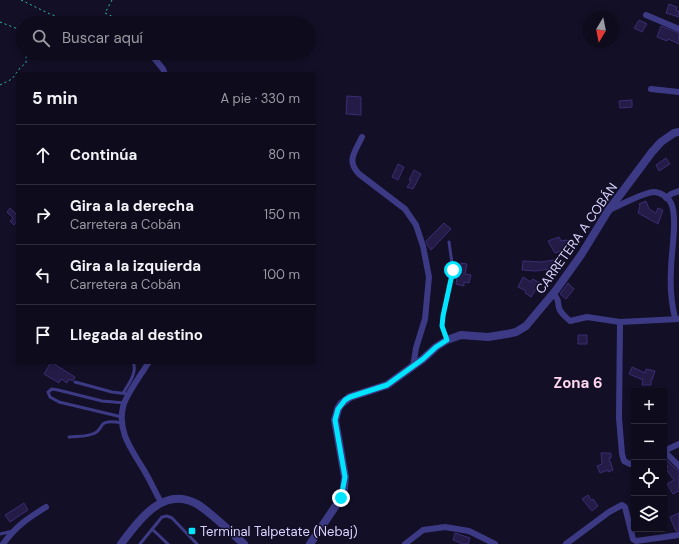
<!DOCTYPE html>
<html lang="es">
<head>
<meta charset="utf-8">
<style>
	:root { --surface:#0e0b1c; --page:#171425; --text:#f1f3f6; --muted:#9b9ba3; --line:#2e2b3b }
	body { margin:0; font-family:"DM Sans",sans-serif; background:var(--page); color:var(--text) }
	.controls { position:absolute; right:12px; bottom:12px; display:grid; overflow:hidden; border-radius:4px; box-shadow:0 2px 6px #0003 }
	.controls button { width:36px; height:36px; display:grid; place-items:center; padding:0; border:0; border-bottom:1px solid var(--line); background:var(--surface); color:var(--text); font:20px sans-serif }
	.compass { position:absolute; left:583px; top:12px; width:36px; height:36px; border-radius:50%; background:var(--surface); box-shadow:0 2px 6px #0003; rotate:190deg }
	.stop { position:absolute; width:12px; height:12px; margin:-9px; border:3px solid #00e5ff; border-radius:50%; background:#fff }
	.stop.end { background:#00e5ff; border-color:#fff; box-shadow:0 1px 4px #0008 }
	.list { margin:0; padding:0; list-style:none }
	h2 { display:flex; justify-content:space-between; align-items:center; height:52px; margin:0; padding:0 16px; font-size:17px }
	h2 small { font-size:13px; font-weight:400; color:var(--muted) }
	.list li { display:grid; grid-template-columns:26px 1fr auto; gap:12px; align-items:center; box-sizing:border-box; height:60px; padding:0 16px; border-top:1px solid var(--line) }
	.list b { display:block; font-size:15px; white-space:nowrap }
	.list p { margin:0; font-size:13px; white-space:nowrap; color:var(--muted) }
	.list em { font-size:13px; font-style:normal; color:var(--muted) }
	.icon { flex:none; width:22px; height:22px; fill:none; stroke:currentColor; stroke-width:2; stroke-linecap:round; stroke-linejoin:round }
	.map { position:relative; flex:none; width:679px; height:544px; overflow:hidden }
	.search { position:absolute; background:var(--surface); box-shadow:0 2px 6px #0003; left:16px; top:16px; width:300px; height:44px; display:flex; align-items:center; gap:10px; box-sizing:border-box; padding:0 14px; border-radius:22px; color:var(--muted); font-size:15px }
	.panel { position:absolute; background:var(--surface); box-shadow:0 2px 6px #0003; left:16px; top:72px; width:300px; height:292px; border-radius:4px }
	.map>svg:first-child { display:block }
</style>
</head>
<body>
<div class="map">
<svg width="679" height="544" viewBox="0 0 679 544">
	<rect width="100%" height="100%" fill="#130f26"/>
	<path fill="#241b47" stroke="#3b2d73" d="M669 4 677 7 676 11H679V17L666 13Z
		M639 20 647 24 642 32 634 28Z
		M661 26 679 33V44L668 39 667 41 657 37Z
		M347 96 361 97V115L346 114Z
		M632 100V107L620 108 619 101Z
		M666 158 670 164 659 171 656 165Z
		M398 164 404 167 398 180 392 177Z
		M414 170 421 174 413 189 407 187 411 181 409 180Z
		M646 201 649 209 656 213 658 208 663 210 658 224 638 213 640 206 639 204Z
		M10 208 16 214 18 212V222L17 221 14 225 10 221 13 218 7 212Z
		M444 223 451 229 431 250 428 246 426 241Z
		M559 237 561 241 567 240 569 247 564 249V250L555 253 548 241Z
		M554 260 555 268 536 271 522 270 523 261 541 262Z
		M461 263 467 264 465 274 471 275 469 283 464 282V286L456 284 458 273H460Z
		M523 277 531 282 533 279 540 283 531 297 525 293 526 291 518 287Z
		M568 283 574 289 566 299 560 294Z
		M578 335H587V344H578Z
		M51 362 75 377 74 379 72 381 69 379 67 383 61 379 59 383 44 374Z
		M632 367 645 373 646 369 655 371 652 380H651V385H642L643 380 629 374Z
		M601 453H611V458H609L613 470 608 472V470L600 473 597 466 602 464Z
		M664 457 676 469 679 470V491L673 494 667 484 674 480 666 469 668 467 664 462Z
		M588 495 592 501 593 499 598 506 592 511 582 499Z
		M24 503 28 510 10 522 5 515Z
		M679 513V531H676L670 517Z
		M455 533 470 538 468 544H463L453 540Z"/>
	<g fill="none" stroke-linecap="round" stroke-linejoin="round">
		<path stroke="#2fb8b0" stroke-width="1" stroke-dasharray="2 3" stroke-linecap="butt" d="M21 0 50 14 74 23
			M112 0 105 13 118 19
			M0 22 23 31
			M96 23C102 17 111 19 118 21
			M0 85 12 79 20 68 26 63V57L35 53"/>
		<path stroke="#3d3a85" stroke-width="3" d="M447 338 442 326 443 316 453 270 449 242
			M75 382 112 392 128 394
			M123 393C128 385 138 372 133 362
			M122 417 59 402 50 397 48 392 52 389 58 390 102 401 125 403
			M69 437C78 436 87 437 95 433 100 431 100 427 103 424 107 420 117 422 122 423
			M152 529 168 544
			M0 534 13 531
			M140 544 162 517 167 516 172 518 197 544"/>
		<path stroke="#3d3a85" stroke-width="6" d="M646 15 679 29
			M124 22 125 23
			M150 53 163 69 165 74
			M651 89 679 92
			M362 137C355 152 346 161 359 174L405 209 416 225 423 246 429 277 425 319 416 348 413 367
			M666 198 671 194 679 191
			M609 210C619 206 644 192 654 192 660 192 668 197 671 203 678 218 671 253 671 270 670 287 671 302 675 318
			M553 293C560 302 557 300 559 308 561 314 566 317 570 321L587 317 620 322 679 319
			M620 322 619 418 622 454 624 461 630 464H634
			M149 362C142 373 125 396 123 407 117 433 133 451 145 472 151 482 155 492 161 502
			M664 451 679 466
			M664 451 679 444
			M3 544C17 525 27 519 46 507
			M405 544 423 530 445 527 469 531 495 544
			M566 544 609 512 622 505 625 507 633 539 636 541 679 535"/>
		<path stroke="#3d3a85" stroke-width="8" d="M121 544C138 521 163 485 197 504 213 514 229 531 244 544
			M310 544 341 498 344 488 345 477 335 420 338 409 341 404 350 397 387 385 423 359 436 347 447 340 461 335 488 337 507 334 516 332 526 326 556 290 581 255 608 211 652 152 661 142 674 133 679 132"/>
	</g>
	<g fill="none" stroke-linecap="round" stroke-linejoin="round">
		<path stroke="#00e5ff" stroke-width="5" d="M341 498 345 477 335 420 338 409 345 400 350 397 387 385 423 359 436 347 447 340 442 326 443 316 453 270"/>
	</g>
	<rect fill="#00e5ff" stroke="#130f26" stroke-width="1.5" x="188" y="527" width="8" height="8" rx="2"/>
	<g text-anchor="middle" stroke-width="3" stroke-linejoin="round" paint-order="stroke">
		<g font-size="13" fill="#d9d4ff" stroke="#130f26">
			<text transform="translate(576 238) rotate(-55)" y="5">CARRETERA A COBÁN</text>
		</g>
		<g font-size="13" fill="#d9d4ff" stroke="#130f26" text-anchor="start">
			<text x="200" y="536">Terminal Talpetate (Nebaj)</text>
		</g>
		<g font-size="15" font-weight="bold" fill="#ffd6f0" stroke="#130f26">
			<text x="578" y="388">Zona 6</text>
		</g>
	</g>
</svg>
<div class="controls">
<button>+</button>
<button>−</button>
<button><svg class="icon" aria-label="locate" viewBox="0 0 24 24"><circle cx="12" cy="12" r="6"/><path d="M12 2v4M12 18v4M2 12h4M18 12h4"/></svg></button>
<button><svg class="icon" aria-label="layers" viewBox="0 0 24 24"><path d="M12 4l9 5-9 5-9-5zM3 14l9 5 9-5"/></svg></button>
</div>
<svg class="compass" viewBox="-18 -18 36 36"><path d="M0-13l5 13h-10z" fill="#e53935"/><path d="M0 13l5-13h-10z" fill="#9b9ba3"/></svg>
<div class="stop" style="left:453px;top:270px"></div>
<div class="stop end" style="left:341px;top:498px"></div>
<div class="search"><svg class="icon" aria-label="search" viewBox="0 0 24 24"><circle cx="10" cy="10" r="6"/><path d="M15 15l6 6"/></svg>Buscar aquí</div>
<section class="panel">
<h2>5 min<small>A pie · 330 m</small></h2>
<ul class="list">
<li><svg class="icon" aria-label="ahead" viewBox="0 0 24 24"><path d="M12 20V5M6 11l6-6 6 6"/></svg><div><b>Continúa</b></div><em>80 m</em></li>
<li><svg class="icon" aria-label="right" viewBox="0 0 24 24"><path d="M7 20v-9h11M14 6l5 5-5 5"/></svg><div><b>Gira a la derecha</b><p>Carretera a Cobán</p></div><em>150 m</em></li>
<li><svg class="icon" aria-label="left" viewBox="0 0 24 24"><path d="M17 20v-9H6M10 6l-5 5 5 5"/></svg><div><b>Gira a la izquierda</b><p>Carretera a Cobán</p></div><em>100 m</em></li>
<li><svg class="icon" aria-label="arrive" viewBox="0 0 24 24"><path d="M6 21V4h12l-3 4 3 4H6"/></svg><div><b>Llegada al destino</b></div></li>
</ul>
</section>
</div>
</body>
</html>
